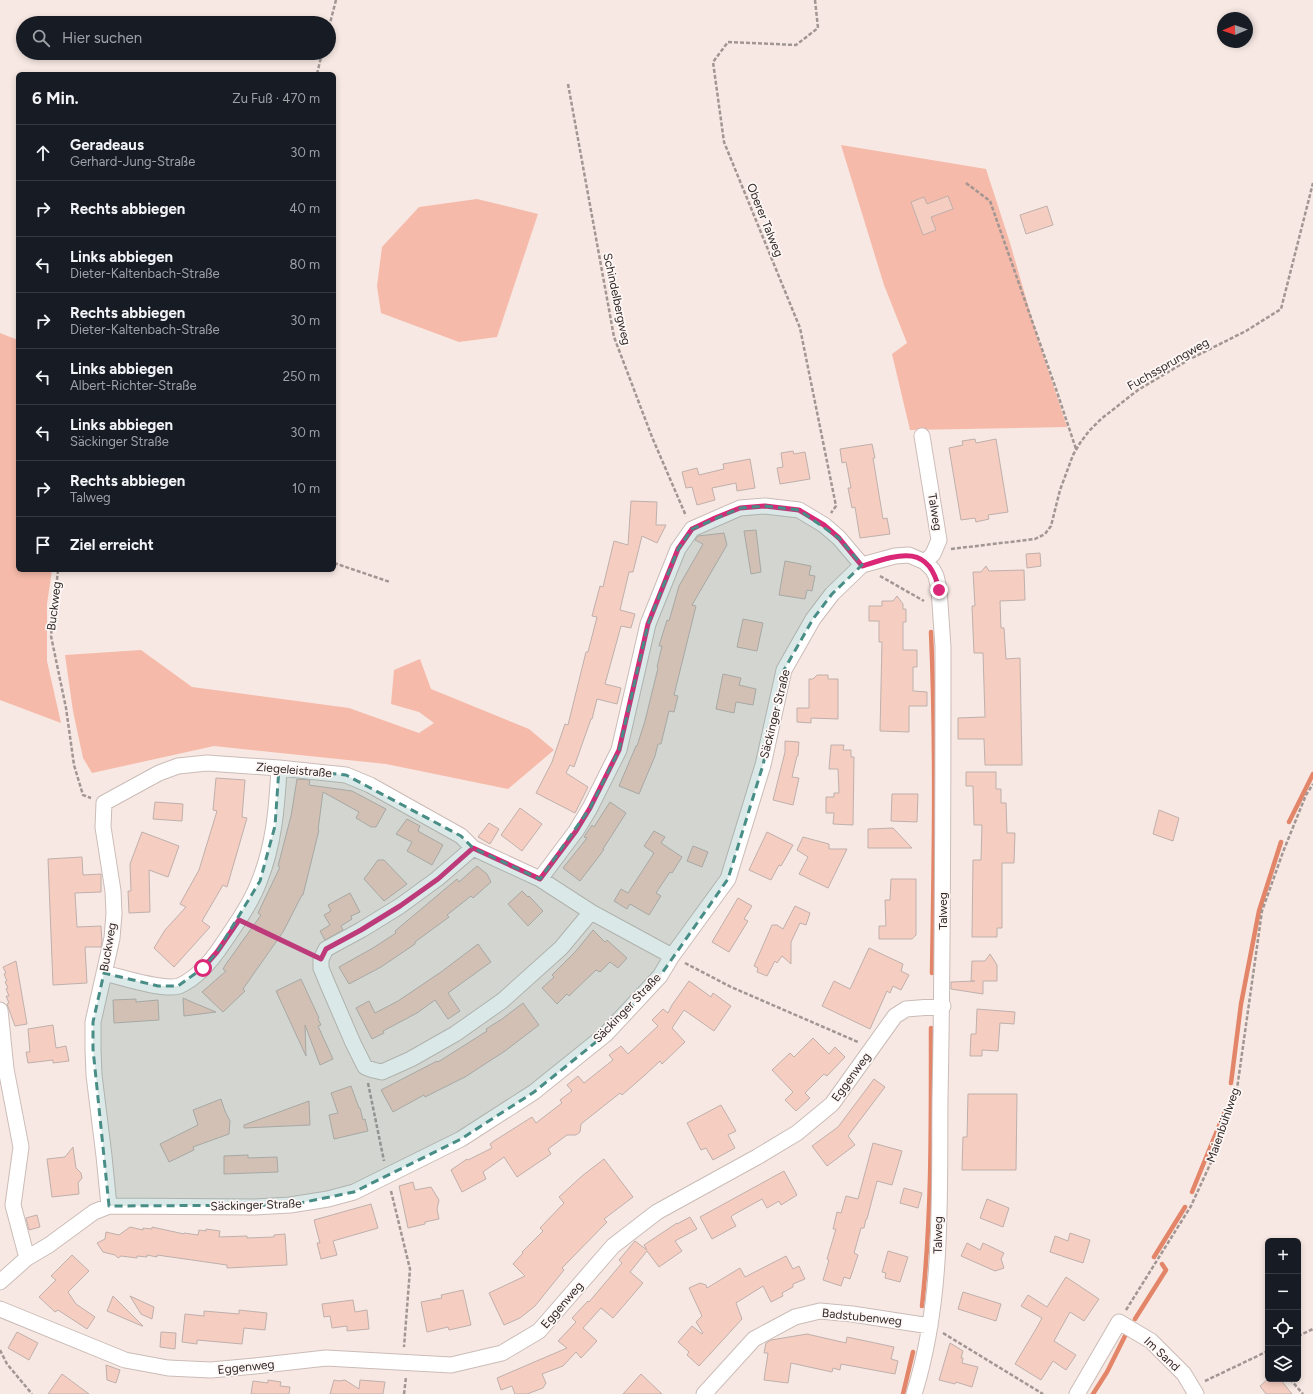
<!DOCTYPE html>
<html lang="de">
<head>
<meta charset="utf-8">
<style>
	:root { --surface:#171b24; --page:#20242c; --text:#f1f3f6; --muted:#9ea1a6; --line:#363941 }
	body { margin:0; font-family:Figtree,sans-serif; background:var(--page); color:var(--text) }
	.controls { position:absolute; right:12px; bottom:12px; display:grid; overflow:hidden; border-radius:6px; box-shadow:0 2px 6px #0003 }
	.controls button { width:36px; height:36px; display:grid; place-items:center; padding:0; border:0; border-bottom:1px solid var(--line); background:var(--surface); color:var(--text); font:20px sans-serif }
	.compass { position:absolute; left:1217px; top:12px; width:36px; height:36px; border-radius:50%; background:var(--surface); box-shadow:0 2px 6px #0003; rotate:268deg }
	.stop { position:absolute; width:12px; height:12px; margin:-9px; border:3px solid #db2777; border-radius:50%; background:#fff }
	.stop.end { background:#db2777; border-color:#fff; box-shadow:0 1px 4px #0008 }
	.list { margin:0; padding:0; list-style:none }
	h2 { display:flex; justify-content:space-between; align-items:center; height:52px; margin:0; padding:0 16px; font-size:17px }
	h2 small { font-size:13px; font-weight:400; color:var(--muted) }
	.list li { display:grid; grid-template-columns:26px 1fr auto; gap:12px; align-items:center; box-sizing:border-box; height:56px; padding:0 16px; border-top:1px solid var(--line) }
	.list b { display:block; font-size:15px; white-space:nowrap }
	.list p { margin:0; font-size:13px; white-space:nowrap; color:var(--muted) }
	.list em { font-size:13px; font-style:normal; color:var(--muted) }
	.icon { flex:none; width:22px; height:22px; fill:none; stroke:currentColor; stroke-width:2; stroke-linecap:round; stroke-linejoin:round }
	.map { position:relative; flex:none; width:1313px; height:1394px; overflow:hidden }
	.search { position:absolute; background:var(--surface); box-shadow:0 2px 6px #0003; left:16px; top:16px; width:320px; height:44px; display:flex; align-items:center; gap:10px; box-sizing:border-box; padding:0 14px; border-radius:22px; color:var(--muted); font-size:15px }
	.panel { position:absolute; background:var(--surface); box-shadow:0 2px 6px #0003; left:16px; top:72px; width:320px; height:500px; border-radius:6px }
	.map>svg:first-child { display:block }
</style>
</head>
<body>
<div class="map">
<svg width="1313" height="1394" viewBox="0 0 1313 1394">
	<rect width="100%" height="100%" fill="#f7e8e3"/>
	<path fill="#f5baa9" d="M841 145 986 169 1010 243 1037 336 1067 427 910 430 892 354 907 343 884 285Z
		M477 199 538 214 497 337 459 342 381 313 377 286 382 247 419 207Z
		M0 333 18 340V570H52L47 604V661L61 723 0 700Z
		M141 650 192 687 349 708 419 733 434 723 419 712 391 704 394 670 420 659 431 689 529 729 554 750 508 789 386 764 214 746 92 773 83 758 73 711 65 655Z"/>
	<g fill="none" stroke-linecap="round" stroke-linejoin="round">
		<path stroke="#e38569" stroke-width="4.5" d="M931 632C936 745 934 859 932 973
			M1289 822 1313 774
			M1231 1083 1241 1004 1259 911 1281 842
			M1192 1192 1225 1111
			M1154 1257 1185 1207
			M922 1306C932 1214 931 1121 931 1028
			M1135 1319 1166 1270 1162 1264
			M903 1394 913 1352
			M1093 1394 1107 1372 1125 1336"/>
	</g>
	<path fill="#f6cdc1" stroke="#bfb0ac" d="M948 196 953 209 931 217 936 230 923 235 911 202 924 197 927 204Z
		M1047 206 1053 225 1026 234 1020 215Z
		M975 439 976 443 996 439 1008 512 988 515 989 519 976 522 975 518 961 520 949 448 963 445 962 441Z
		M872 444 875 458H873L883 519 887 518 890 534 860 538 855 507 852 508 848 488H851L846 462 842 463 840 449Z
		M793 451 794 454 805 452 810 479 780 484 777 468 783 467 781 453Z
		M750 459 755 488 737 491 736 483 712 488 715 500 697 505 692 487 686 488 682 472 697 468 699 475 724 469 723 464Z
		M631 501 657 502 656 525H666L657 543 642 536 633 572H629L620 610 635 614 631 628 621 626 605 684 621 688 617 704 597 699 592 719H591L574 767 570 765 566 773 588 787 575 813 536 793 552 762 565 724 568 725 586 652H588L597 617 592 616 600 586 603 587 614 541 628 545Z
		M756 530 761 572 751 574 744 531Z
		M724 533 727 545 692 605 696 606 674 695 678 696 674 712 669 711 661 744H658L655 756 639 794 619 786 636 746H637L645 721 658 668 657 667 662 646H659L667 620 669 621 679 586 703 544 695 540 698 536Z
		M1040 553 1041 566 1027 568 1026 554Z
		M785 561 811 566 809 575 815 576 812 591 807 590 805 599 779 595Z
		M986 566 989 571 1024 570 1025 600 1000 601 1001 628H1004L1006 659 1020 658 1022 765H985L984 739H958V718L985 717 983 653H974L972 606H975L973 572H981Z
		M897 596 903 604V609H906V622H903V650H917V667H913V691L927 692V706H909V732L880 731 882 642H879V621H869V606H882V601H893Z
		M743 619 763 623 757 651 737 647Z
		M723 674 741 678 739 685 756 689 753 705 736 702 734 713 716 709Z
		M817 675H828V679H838V719L811 718V723L797 722V708H809V679H813Z
		M785 741 799 742 798 756H797L792 777 799 778 793 805 773 800 785 752Z
		M831 745H844L843 750H851V757H854L853 825 833 824 834 813H826V797H834V793H839L838 769H829Z
		M966 772H996V789H1001V803H1006L1007 833H1015L1014 863H1002V928H997V937H972L973 860H981L982 825H974L973 786H966Z
		M216 778 245 780 242 817 247 818 227 887 223 885 202 921 210 927 174 967 154 948 165 930 186 907 180 904 199 870 217 811 213 810Z
		M297 779 310 780 309 785 352 791 386 809 376 827H371L356 818 359 812 323 792 318 830H319L303 895H302L283 932 243 989 245 991 223 1012 202 992 226 971 223 969 226 964 261 915 258 913 280 867 278 866 291 816Z
		M892 794H918L917 822 891 821Z
		M155 802 183 804 182 821 153 819Z
		M610 802 626 813 603 849H604L600 855 580 881 563 868 587 838 584 837 592 825 594 827Z
		M520 808 542 824 522 851 501 835Z
		M1159 810 1179 818 1173 841 1153 834Z
		M407 819 420 826 418 831 443 845 432 865 407 851 412 842 396 834Z
		M489 823 499 829 490 844 478 837Z
		M893 828 912 848H868V829Z
		M654 831 665 837 661 843 682 857 672 873 670 872 656 893 661 896 649 915 630 904 627 909 614 901 621 889 628 893 654 853 644 846Z
		M142 832 179 846 168 877 149 870 150 912 129 913 128 891H131L130 864Z
		M767 832 793 845 781 866 779 865 771 880 749 870Z
		M803 837 829 844V849H847L828 888 799 874 808 857 797 850Z
		M693 846 708 852 702 867 687 861Z
		M82 857 83 875 101 874V892L75 893 77 927 101 926 102 942 101 947H85L87 983 53 985 48 859Z
		M378 860H384L407 884 384 901 364 879Z
		M477 866 487 874 491 882 473 898 471 896 447 915 449 917 415 942V944L381 967 349 984 339 967 373 948 396 933 395 931 457 879 459 882Z
		M891 879H916V935L912 939H879V926H886L885 900H890Z
		M522 891 528 897 529 896 543 911 528 926 508 904Z
		M350 893 360 912 351 916 352 919 341 926 343 930 325 940 320 931 330 925 324 915 331 911 328 905Z
		M738 898 752 906 744 919 748 921 729 952 712 942Z
		M795 906 810 913 806 925 800 923 791 942V964L782 956 777 963 775 961 767 976 757 972 758 968 754 966 772 925H777L783 929Z
		M593 930 605 942 607 940 627 958 618 968 610 962 600 972 596 970 569 996 567 994 557 1004 542 988 554 977 552 975 576 951Z
		M478 944 491 962 448 993 460 1011 448 1019 435 1000 417 1013 383 1031 384 1033 372 1039 356 1008 369 1001 375 1013 398 1001 441 972Z
		M869 948 903 964 901 971 909 975 901 990 893 986 890 993 887 991 870 1029 822 1006 834 981 850 989Z
		M990 954 997 965V981H983V994L951 989V982L975 981H971L972 961H985Z
		M16 961 27 1024 15 1026 7 1004 9 1003 6 996H9L6 989 8 988 5 982 7 981 4 974 6 973 3 967Z
		M301 979 319 1018 318 1019 321 1025 318 1026 333 1059 320 1065 305 1025 306 1056 276 991Z
		M689 981 711 997 713 993 731 1006 714 1031 684 1010 672 1028 685 1042 662 1064 660 1061 645 1075 622 1095 620 1093 586 1120 581 1124 580 1132 576 1135H567L548 1149 551 1154 517 1177 504 1157 483 1172 486 1179 462 1192 451 1170 467 1159 468 1160 492 1148 490 1144 494 1141 532 1117 536 1123 562 1103 560 1100 572 1091 567 1085 578 1076 584 1083 613 1060 609 1055 621 1046 628 1054 658 1026 652 1020 663 1009 668 1013 672 1005Z
		M183 998 192 1002 216 1012 184 1016Z
		M136 999V1002L158 1000 159 1020 114 1023 113 1000Z
		M523 1003 539 1025 505 1051 465 1077 425 1097 424 1095 393 1112 381 1090 437 1061 438 1062 487 1031 486 1029 502 1019Z
		M977 1009 1015 1012 1014 1024 1000 1023 998 1051 982 1050V1056H970L971 1034H976Z
		M53 1025 56 1048 66 1046 69 1061 53 1063V1060L28 1063 26 1052H30L28 1029Z
		M813 1038 829 1054 835 1047 845 1057 827 1076 824 1074 805 1093 810 1098 796 1111 785 1100 793 1092 772 1070 790 1053 794 1057Z
		M874 1079 885 1087 848 1136 855 1145 827 1166 812 1146 838 1127Z
		M351 1086 359 1108H360L363 1120 365 1119 368 1131 334 1139 329 1115 338 1113 331 1093Z
		M968 1094H1017L1016 1170H962L963 1137H967Z
		M221 1099 225 1111 230 1121 229 1134 193 1147 194 1150 169 1162 160 1144 198 1125 193 1110Z
		M309 1101 310 1125 244 1128V1125Z
		M721 1105 736 1131 728 1135 735 1148 713 1160 706 1148 701 1150 687 1123Z
		M873 1143 902 1151 892 1185 877 1181 867 1219H866L864 1228H861L854 1253 858 1255 850 1279 844 1277 841 1286 823 1280 829 1260 827 1259 836 1229H833L837 1212 841 1213 846 1196 858 1199Z
		M73 1147 76 1168 81 1173 82 1178 78 1183 79 1194 52 1197 47 1159 65 1157Z
		M248 1155V1158L277 1157 278 1172 224 1174V1156Z
		M604 1159 633 1197 604 1219 607 1222 562 1268 564 1270 535 1306 520 1318 504 1325 489 1293 525 1276 513 1264 523 1253 522 1252 543 1231 540 1228 564 1203 559 1197 582 1176Z
		M784 1171 797 1195 781 1205 779 1201 767 1208 762 1199 733 1215 731 1217 736 1226 712 1239 700 1217Z
		M413 1182 415 1190 431 1187 439 1200 437 1209 439 1219 425 1222V1224L408 1228 399 1186Z
		M904 1188 922 1193 918 1208 900 1203Z
		M987 1199 1009 1208 1003 1227 980 1218Z
		M371 1204 378 1228 333 1241 337 1255 321 1259 317 1243H320L314 1220Z
		M37 1215 40 1227 29 1230 26 1218Z
		M690 1217 697 1229 675 1241 682 1251 659 1267 647 1251 630 1272 643 1283 613 1318 601 1308 583 1328 597 1341 581 1358 576 1352 563 1366 542 1374 546 1383 543 1388 527 1394H515L512 1386 501 1390 497 1378 567 1348 558 1341 576 1322 572 1318 588 1301 589 1302 622 1263 619 1260 635 1241 647 1250 644 1245 677 1223V1224Z
		M130 1227 143 1230V1228L152 1229V1227L184 1234V1233L198 1235 199 1230 206 1231V1229L220 1231 219 1237 247 1236V1238L274 1237V1235L285 1234 287 1265 227 1268V1265L157 1255V1257L147 1255V1257L137 1256V1258L121 1256 118 1258 115 1255 103 1252 97 1243 105 1239 106 1232 119 1235Z
		M1070 1233 1090 1240 1083 1263 1050 1252 1055 1236 1068 1241Z
		M967 1243 980 1250 983 1243 1004 1253 1001 1259 1004 1268 995 1271 961 1256Z
		M888 1251 908 1257 900 1282 885 1278 886 1273 882 1272Z
		M72 1255 89 1271 68 1292 76 1304 95 1317 87 1329 58 1310 55 1312 39 1297 56 1280 51 1276Z
		M786 1256 793 1269 799 1266 805 1279 793 1284V1287L782 1293 783 1296 771 1302 763 1286 736 1303 742 1319 699 1366 687 1355 689 1352 678 1342 692 1326 702 1334 703 1333 696 1322 702 1316 689 1288 700 1283 706 1285 707 1288 740 1268 745 1277Z
		M1066 1277 1099 1299 1084 1321 1070 1312 1054 1341 1076 1355 1066 1370 1053 1361 1041 1380 1015 1364 1036 1329 1042 1318 1021 1306 1028 1295 1047 1307Z
		M463 1290 471 1325 449 1330 448 1327 427 1332 421 1302 442 1298 441 1295Z
		M963 1292 1001 1304 996 1321 958 1309Z
		M113 1296 143 1326H142L107 1311Z
		M130 1296 154 1307 152 1319 141 1314Z
		M353 1300 355 1312 367 1310 369 1329 347 1331V1326L332 1328 330 1316 324 1317 322 1304Z
		M239 1310 267 1313 265 1330 244 1328 242 1344 197 1340V1344L182 1342 185 1314 204 1316V1311L239 1314Z
		M17 1332 38 1343 29 1360 8 1348Z
		M161 1332 176 1333 175 1349 160 1347Z
		M807 1334 846 1343 847 1337 894 1347 891 1359 898 1361 895 1374 841 1364 840 1370 833 1368 832 1372 791 1363 788 1383 764 1380 768 1353H764L766 1343 771 1340Z
		M950 1343 963 1351 961 1358H963L962 1363 978 1367 972 1387 956 1382 955 1384 939 1380Z
		M106 1365 120 1370 116 1383 107 1380Z
		M62 1374 89 1394H48Z
		M641 1374 662 1394H623Z
		M1268 1379H1280L1292 1394H1266L1260 1386Z
		M268 1380 281 1382 280 1386 290 1387 289 1394H251L253 1381 268 1383Z
		M334 1380 339 1381 345 1380 359 1389 360 1380 385 1382 383 1394H330Z"/>
	<g fill="none" stroke-linecap="round" stroke-linejoin="round">
		<g stroke="#cbbcb7" stroke-width="17">
			<path id="minor" d="M922 436 939 540 933 554 925 562
				M473 848 437 879 400 906 361 930 326 949 321 959V968L328 985 353 1043 365 1067 373 1070 382 1072 411 1059 455 1034 502 1001 561 948 591 912
				M540 879 576 831 590 808 619 750 648 624 678 549 692 529 740 508 765 506 799 510 824 525 839 538 862 565
				M104 973C121 977 163 991 179 986 198 978 213 959 224 942 237 923 251 903 259 882 274 845 277 807 279 768
				M0 1010 6 1069 21 1147 13 1205 27 1258
				M109 1206 104 1156 94 1075 93 1049V1022L112 938 114 914 113 891 103 827 104 803 159 773 178 766 207 763 279 768 346 775 370 785 461 836 473 848 540 879 591 912 672 956
				M0 1282 27 1258 49 1245 94 1212 109 1206 254 1207 290 1205 328 1199 354 1192 461 1139 534 1092 606 1034 660 976 672 956 728 879 763 765 784 670 813 619 832 594 862 565 895 556 909 555 925 562 933 570 936 576 939 589 943 647C943 798 943 948 940 1099 939 1197 944 1299 914 1394
				M0 1309 125 1360 168 1368 211 1370 255 1366 326 1358 451 1365 502 1353 539 1331 613 1246 657 1212 757 1157 797 1133 832 1104 895 1016 906 1009 943 1006
				M704 1394 754 1339 795 1317 820 1311 852 1314 930 1326
				M1077 1394 1119 1322 1151 1341 1184 1374 1196 1394"/>
		</g>
		<path stroke="#a29693" stroke-width="2.5" stroke-dasharray="4 2" stroke-linecap="butt" d="M815 0 818 28 796 45 728 42 713 62 724 142 800 328 836 506 831 513
			M329 27 336 0
			M317 74 322 53
			M568 84 614 337 652 437 686 516
			M966 183 990 201 1056 389 1076 449
			M951 549 1035 539 1045 534 1051 526 1060 490 1073 455 1080 443 1089 431 1101 419 1138 390 1190 359 1246 331 1281 309 1313 183
			M334 563 390 582
			M58 570 51 636 66 708 74 765 83 795 91 798
			M880 576 924 601
			M252 926 307 953
			M685 963 731 987 858 1042
			M368 1083 384 1161
			M391 1191 410 1269 404 1347
			M1126 1310 1191 1206 1218 1147 1228 1118 1237 1089 1262 911 1283 852 1306 795 1313 784
			M943 1333 1043 1394
			M1298 1336 1313 1329
			M0 1350 7 1364 32 1394
			M1290 1379 1303 1394
			M1205 1381 1268 1351
			M404 1394 406 1377"/>
		<use href="#minor" stroke="#fff" stroke-width="15"/>
	</g>
	<g fill="none" stroke-linecap="round" stroke-linejoin="round">
		<path stroke="#db2777" stroke-width="5" d="M203 968 217 952 239 920 321 959 326 949 361 930 400 906 438 879 473 848 540 879 576 831 590 808 619 750 648 624 678 549 692 529 715 518 740 508 765 506 799 510 824 525 839 538 862 566C897 555 929 542 939 590"/>
	</g>
	<path fill="#488e87" fill-opacity="0.2" stroke="#488e87" stroke-width="3" stroke-dasharray="8 5" stroke-linejoin="round" d="M765 506 799 510 839 538 862 565 832 594 813 619 784 670 763 765 728 879 660 976 606 1034 534 1092 461 1139 354 1192 290 1205 109 1206 93 1049V1022L104 973 158 986H178L203 968 217 952 260 881 275 826 279 768 346 775 461 836 473 848 540 879 590 808 619 750 648 624 678 549 692 529 740 508Z"/>
	<g text-anchor="middle" stroke-width="3.5" stroke-linejoin="round" paint-order="stroke">
		<g font-size="12" fill="#2f2928" stroke="#fef7f5">
			<text transform="translate(765 220) rotate(68)" y="4">Oberer Talweg</text>
			<text transform="translate(617 299) rotate(78)" y="4">Schindelbergweg</text>
			<text transform="translate(1168 364) rotate(-30)" y="4">Fuchssprungweg</text>
			<text transform="translate(935 512) rotate(81)" y="4">Talweg</text>
			<text transform="translate(54 606) rotate(-83)" y="4">Buckweg</text>
			<text transform="translate(775 714) rotate(-76)" y="4">Säckinger Straße</text>
			<text transform="translate(294 770) rotate(5)" y="4">Ziegeleistraße</text>
			<text transform="translate(943 911) rotate(-90)" y="4">Talweg</text>
			<text transform="translate(108 947) rotate(-80)" y="4">Buckweg</text>
			<text transform="translate(627 1008) rotate(-46)" y="4">Säckinger Straße</text>
			<text transform="translate(851 1077) rotate(-54)" y="4">Eggenweg</text>
			<text transform="translate(1223 1125) rotate(-71)" y="4">Maienbühlweg</text>
			<text transform="translate(256 1205) rotate(-2)" y="4">Säckinger Straße</text>
			<text transform="translate(938 1235) rotate(-89)" y="4">Talweg</text>
			<text transform="translate(562 1305) rotate(-49)" y="4">Eggenweg</text>
			<text transform="translate(862 1317) rotate(6)" y="4">Badstubenweg</text>
			<text transform="translate(1162 1354) rotate(43)" y="4">Im Sand</text>
			<text transform="translate(246 1367) rotate(-6)" y="4">Eggenweg</text>
		</g>
	</g>
</svg>
<div class="controls">
<button>+</button>
<button>−</button>
<button><svg class="icon" aria-label="locate" viewBox="0 0 24 24"><circle cx="12" cy="12" r="6"/><path d="M12 2v4M12 18v4M2 12h4M18 12h4"/></svg></button>
<button><svg class="icon" aria-label="layers" viewBox="0 0 24 24"><path d="M12 4l9 5-9 5-9-5zM3 14l9 5 9-5"/></svg></button>
</div>
<svg class="compass" viewBox="-18 -18 36 36"><path d="M0-13l5 13h-10z" fill="#e53935"/><path d="M0 13l5-13h-10z" fill="#9ea1a6"/></svg>
<div class="stop" style="left:203px;top:968px"></div>
<div class="stop end" style="left:939px;top:590px"></div>
<div class="search"><svg class="icon" aria-label="search" viewBox="0 0 24 24"><circle cx="10" cy="10" r="6"/><path d="M15 15l6 6"/></svg>Hier suchen</div>
<section class="panel">
<h2>6 Min.<small>Zu Fuß · 470 m</small></h2>
<ul class="list">
<li><svg class="icon" aria-label="ahead" viewBox="0 0 24 24"><path d="M12 20V5M6 11l6-6 6 6"/></svg><div><b>Geradeaus</b><p>Gerhard-Jung-Straße</p></div><em>30 m</em></li>
<li><svg class="icon" aria-label="right" viewBox="0 0 24 24"><path d="M7 20v-9h11M14 6l5 5-5 5"/></svg><div><b>Rechts abbiegen</b></div><em>40 m</em></li>
<li><svg class="icon" aria-label="left" viewBox="0 0 24 24"><path d="M17 20v-9H6M10 6l-5 5 5 5"/></svg><div><b>Links abbiegen</b><p>Dieter-Kaltenbach-Straße</p></div><em>80 m</em></li>
<li><svg class="icon" aria-label="right" viewBox="0 0 24 24"><path d="M7 20v-9h11M14 6l5 5-5 5"/></svg><div><b>Rechts abbiegen</b><p>Dieter-Kaltenbach-Straße</p></div><em>30 m</em></li>
<li><svg class="icon" aria-label="left" viewBox="0 0 24 24"><path d="M17 20v-9H6M10 6l-5 5 5 5"/></svg><div><b>Links abbiegen</b><p>Albert-Richter-Straße</p></div><em>250 m</em></li>
<li><svg class="icon" aria-label="left" viewBox="0 0 24 24"><path d="M17 20v-9H6M10 6l-5 5 5 5"/></svg><div><b>Links abbiegen</b><p>Säckinger Straße</p></div><em>30 m</em></li>
<li><svg class="icon" aria-label="right" viewBox="0 0 24 24"><path d="M7 20v-9h11M14 6l5 5-5 5"/></svg><div><b>Rechts abbiegen</b><p>Talweg</p></div><em>10 m</em></li>
<li><svg class="icon" aria-label="arrive" viewBox="0 0 24 24"><path d="M6 21V4h12l-3 4 3 4H6"/></svg><div><b>Ziel erreicht</b></div></li>
</ul>
</section>
</div>
</body>
</html>
